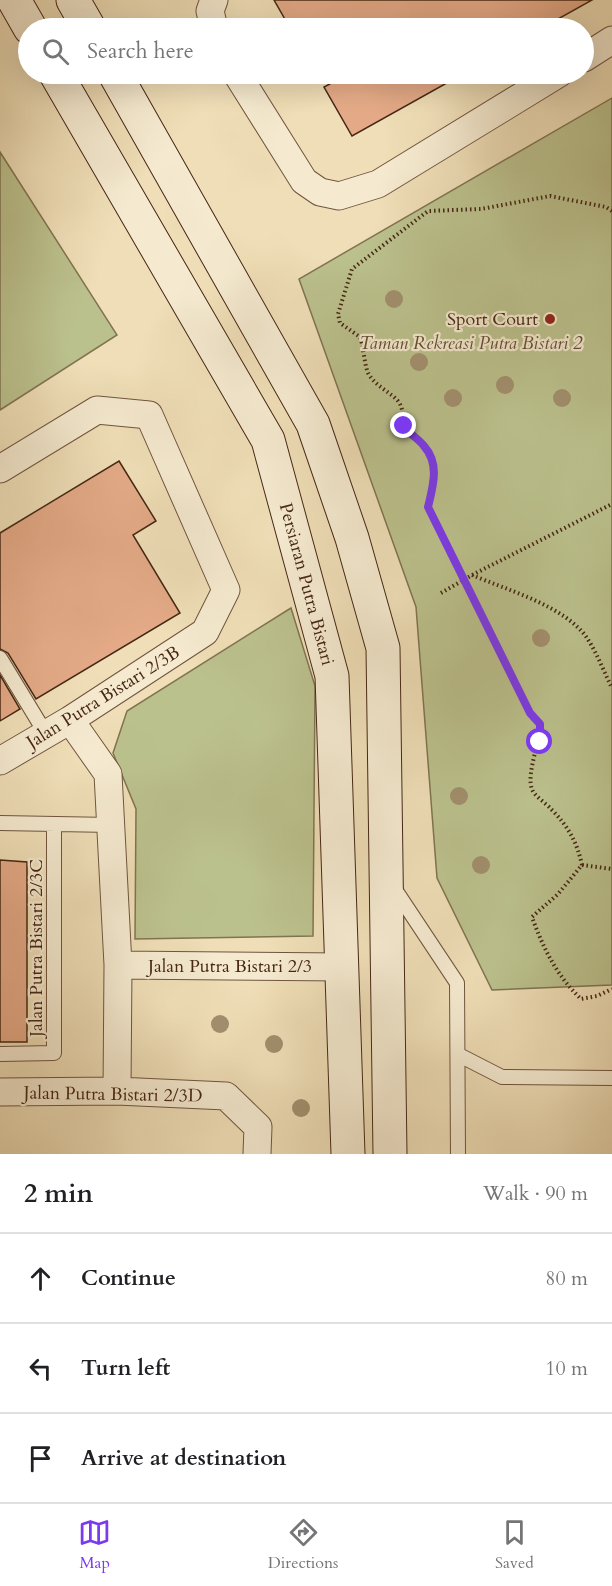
<!DOCTYPE html>
<html lang="en">
<head>
<meta charset="utf-8">
<style>
	:root { --surface:#fff; --page:#f6f6f6; --text:#202124; --muted:#757577; --line:#e0e0e0; --accent:#7c3aed }
	body { margin:0; font-family:Cardo,serif; background:var(--page); color:var(--text) }
	.stop { position:absolute; width:18px; height:18px; margin:-14px; border:4px solid #7c3aed; border-radius:50%; background:#fff }
	.stop.end { background:#7c3aed; border-color:#fff; box-shadow:0 2px 6px #0008 }
	.list { margin:0; padding:0; list-style:none }
	h2 { display:flex; justify-content:space-between; align-items:center; height:78px; margin:0; padding:0 24px; font-size:26px }
	h2 small { font-size:20px; font-weight:400; color:var(--muted) }
	.list li { display:grid; grid-template-columns:39px 1fr auto; gap:18px; align-items:center; box-sizing:border-box; height:90px; padding:0 24px; border-top:2px solid var(--line) }
	.list b { display:block; font-size:22px; white-space:nowrap }
	.list em { font-size:20px; font-style:normal; color:var(--muted) }
	.icon { flex:none; width:33px; height:33px; fill:none; stroke:currentColor; stroke-width:2; stroke-linecap:round; stroke-linejoin:round }
	.map { position:relative; flex:none; width:612px; height:1154px; overflow:hidden }
	.search { position:absolute; background:var(--surface); box-shadow:0 6px 24px #0002; left:18px; right:18px; top:18px; height:66px; display:flex; align-items:center; gap:15px; box-sizing:border-box; padding:0 21px; border-radius:33px; color:var(--muted); font-size:22px }
	.sheet { height:348px; background:var(--surface) }
	nav { display:flex; justify-content:space-around; align-items:center; box-sizing:border-box; height:84px; border-top:2px solid var(--line); background:var(--surface); font-size:16px; color:var(--muted) }
	nav a { display:grid; justify-items:center; gap:3px }
	nav .on { color:var(--accent) }
	.map>svg:first-child { display:block }
</style>
</head>
<body>
<div class="map">
<svg width="612" height="1154" viewBox="0 0 612 1154">
	<rect width="100%" height="100%" fill="#efdeb7"/>
	<filter id="stains"><feTurbulence type="fractalNoise" baseFrequency=".00333" numOctaves="4"/><feColorMatrix values="0 0 0 0 .2 0 0 0 0 .09 0 0 0 0 .02 0 0 0 .5 -.17"/></filter>
	<radialGradient id="worn" r=".72"><stop offset=".6" stop-color="#630" stop-opacity="0"/><stop offset="1" stop-color="#630" stop-opacity=".3"/></radialGradient>
	<path fill="#bbc18d" stroke="#807451" stroke-width="1.5" d="M612 98V985L492 990 437 878 416 607 299 279Z
		M0 152 117 335 0 410Z
		M291 608 315 686 313 936 135 939 136 809 113 753 127 711Z"/>
	<path fill="#e4aa87" stroke="#462715" stroke-width="1.5" d="M274 0H592L542 28H290Z
		M348 74H463L352 136 324 87Z
		M119 461 156 521 133 535 180 613 36 699 8 653 0 649V533Z
		M0 675 20 709 0 721Z
		M0 860 27 862V1042H0Z"/>
	<g fill="none" stroke-linecap="round" stroke-linejoin="round">
		<g stroke="#70553e" stroke-width="16">
			<path id="service" d="M0 658 46 734
				M0 823 112 825
				M394 888 457 983 458 1154
				M0 1054 54 1053V825
				M459 1055 502 1077 612 1078"/>
		</g>
		<g stroke="#70553e" stroke-width="29">
			<path id="minor" d="M214 28 210 11 214 0
				M584 58 612 40
				M237 74 304 181 320 192 339 196 378 184 558 74
				M0 469 97 410 149 415 226 590 205 632 70 720 0 761
				M70 720 108 774 118 965 117 1091
				M118 965 342 967
				M0 1092 117 1091 226 1096 258 1127 257 1154"/>
		</g>
		<g stroke="#462715" stroke-width="35">
			<path id="secondary" d="M14 0 30 28
				M73 0 89 28
				M56 74 268 440 332 676 348 1154
				M115 74 313 424 352 538 383 648 390 1154"/>
		</g>
		<path stroke="#462715" stroke-width="4" stroke-dasharray="1.5 3" stroke-linecap="butt" d="M612 211 606 207 550 196 481 209 428 211 352 269 338 314 340 323 360 337C364 348 364 363 368 373 375 386 389 391 398 401 405 410 401 419 405 427 408 436 415 437 421 443 441 458 433 486 428 507L530 713 540 724C540 743 526 774 532 789 534 796 546 803 551 809 568 826 577 842 582 865L558 894 532 917C543 948 557 976 581 999L597 996 612 989
			M472 575C507 590 565 606 587 638 597 653 604 672 612 688
			M441 593 472 575 612 504
			M582 865 612 869"/>
		<use href="#service" stroke="#f5ead0" stroke-width="14"/>
		<use href="#minor" stroke="#f5ead0" stroke-width="27"/>
		<use href="#secondary" stroke="#f5ead0" stroke-width="33"/>
	</g>
	<g fill="#a28f6e">
		<circle cx="394" cy="299" r="9"/>
		<circle cx="419" cy="362" r="9"/>
		<circle cx="505" cy="385" r="9"/>
		<circle cx="453" cy="398" r="9"/>
		<circle cx="562" cy="398" r="9"/>
		<circle cx="541" cy="638" r="9"/>
		<circle cx="459" cy="796" r="9"/>
		<circle cx="481" cy="865" r="9"/>
		<circle cx="220" cy="1024" r="9"/>
		<circle cx="274" cy="1044" r="9"/>
		<circle cx="301" cy="1108" r="9"/>
	</g>
	<g fill="none" stroke-linecap="round" stroke-linejoin="round">
		<path stroke="#7c3aed" stroke-width="8" d="M404 426C410 435 418 438 424 446 440 464 433 486 428 507L530 713 540 724V742"/>
	</g>
	<circle fill="#8f2418" stroke="#f5ead0" stroke-width="2" cx="550" cy="319" r="6"/>
	<g text-anchor="middle" stroke-width="4.5" stroke-linejoin="round" paint-order="stroke">
		<g font-size="18" fill="#462715" stroke="#f5ead0" text-anchor="end">
			<text x="538" y="325">Sport Court</text>
		</g>
		<g font-size="18" font-style="italic" fill="#634e33" stroke="#f5ead0">
			<text x="471" y="349">Taman Rekreasi Putra Bistari 2</text>
		</g>
		<g font-size="18" fill="#462715" stroke="#f5ead0">
			<text transform="translate(307 584) rotate(75)" y="6">Persiaran Putra Bistari</text>
			<text transform="translate(103 697) rotate(-32)" y="6">Jalan Putra Bistari 2/3B</text>
			<text transform="translate(36 948) rotate(-90)" y="6">Jalan Putra Bistari 2/3C</text>
			<text x="230" y="972">Jalan Putra Bistari 2/3</text>
			<text transform="translate(113 1094) rotate(1)" y="6">Jalan Putra Bistari 2/3D</text>
		</g>
	</g>
	<rect width="100%" height="100%" filter="url(#stains)"/>
	<rect width="100%" height="100%" fill="url(#worn)"/>
</svg>
<div class="stop" style="left:540px;top:742px"></div>
<div class="stop end" style="left:404px;top:426px"></div>
<div class="search"><svg class="icon" aria-label="search" viewBox="0 0 24 24"><circle cx="10" cy="10" r="6"/><path d="M15 15l6 6"/></svg>Search here</div>
</div>
<section class="sheet">
<h2>2 min<small>Walk · 90 m</small></h2>
<ul class="list">
<li><svg class="icon" aria-label="ahead" viewBox="0 0 24 24"><path d="M12 20V5M6 11l6-6 6 6"/></svg><div><b>Continue</b></div><em>80 m</em></li>
<li><svg class="icon" aria-label="left" viewBox="0 0 24 24"><path d="M17 20v-9H6M10 6l-5 5 5 5"/></svg><div><b>Turn left</b></div><em>10 m</em></li>
<li><svg class="icon" aria-label="arrive" viewBox="0 0 24 24"><path d="M6 21V4h12l-3 4 3 4H6"/></svg><div><b>Arrive at destination</b></div></li>
</ul>
</section>
<nav>
<a class="on"><svg class="icon" aria-label="map" viewBox="0 0 24 24"><path d="M3 6l6-2 6 2 6-2v14l-6 2-6-2-6 2zM9 4v14M15 6v14"/></svg>Map</a>
<a><svg class="icon" aria-label="directions" viewBox="0 0 24 24"><path d="M12 3l9 9-9 9-9-9zM9 14v-3h6M13 9l2 2-2 2"/></svg>Directions</a>
<a><svg class="icon" aria-label="saved" viewBox="0 0 24 24"><path d="M7 4h10v16l-5-4-5 4z"/></svg>Saved</a>
</nav>
</body>
</html>
